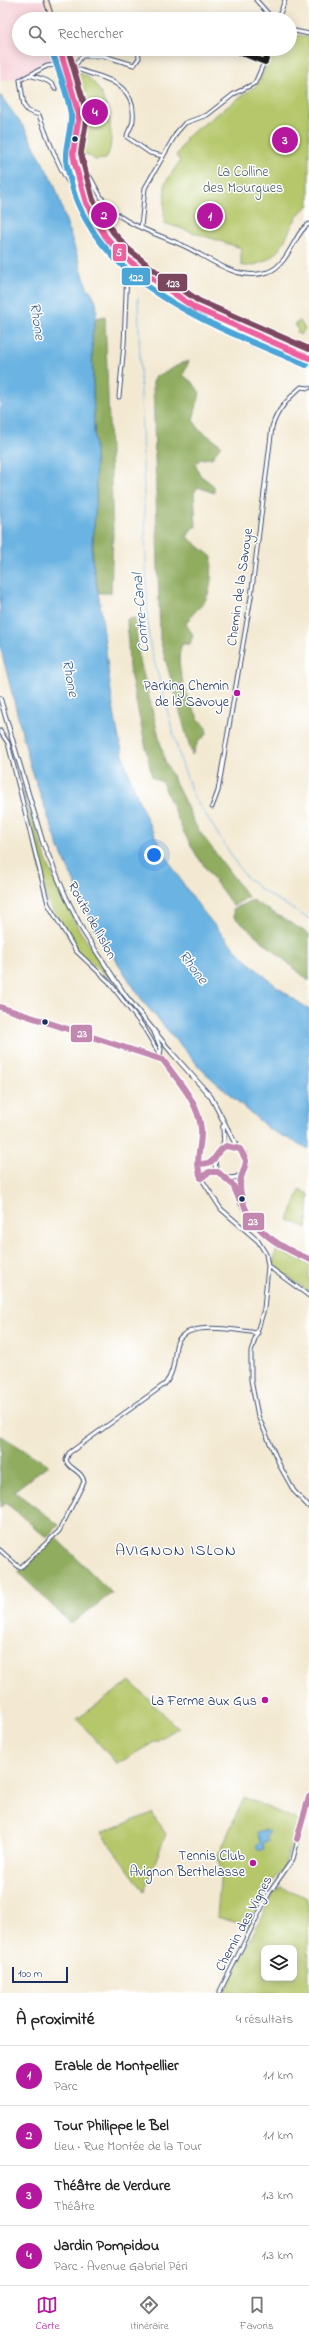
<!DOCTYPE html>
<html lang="fr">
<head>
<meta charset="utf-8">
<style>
	:root { --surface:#fff; --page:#f2f2f2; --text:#222; --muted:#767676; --line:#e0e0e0; --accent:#b5179e }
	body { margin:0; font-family:"Indie Flower",sans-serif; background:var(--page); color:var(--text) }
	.controls { position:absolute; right:12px; bottom:12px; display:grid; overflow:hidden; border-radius:8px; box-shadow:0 2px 10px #0003 }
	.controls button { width:36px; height:36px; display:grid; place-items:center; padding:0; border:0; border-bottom:1px solid var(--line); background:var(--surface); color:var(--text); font:20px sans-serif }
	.scale { position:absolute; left:12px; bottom:10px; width:56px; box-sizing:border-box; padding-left:4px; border:2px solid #1b2f5e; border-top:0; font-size:11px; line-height:14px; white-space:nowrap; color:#1b2f5e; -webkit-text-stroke:3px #fff; paint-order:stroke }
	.you { position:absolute; left:154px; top:855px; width:14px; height:14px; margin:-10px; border:3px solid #fff; border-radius:50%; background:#1a73e8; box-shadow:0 0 0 6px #1a73e833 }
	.badge { display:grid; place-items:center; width:26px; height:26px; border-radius:50%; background:var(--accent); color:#fff; font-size:13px; font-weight:700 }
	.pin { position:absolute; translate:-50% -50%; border:2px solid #fff; box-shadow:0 1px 4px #0006 }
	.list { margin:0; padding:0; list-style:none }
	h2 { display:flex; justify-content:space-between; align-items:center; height:52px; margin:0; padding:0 16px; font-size:17px }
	h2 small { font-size:13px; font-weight:400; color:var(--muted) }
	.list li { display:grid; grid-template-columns:26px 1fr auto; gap:12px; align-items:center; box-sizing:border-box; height:60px; padding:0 16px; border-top:1px solid var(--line) }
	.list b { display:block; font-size:15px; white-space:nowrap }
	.list p { margin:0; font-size:13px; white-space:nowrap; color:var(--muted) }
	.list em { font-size:13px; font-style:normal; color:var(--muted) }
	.icon { flex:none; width:22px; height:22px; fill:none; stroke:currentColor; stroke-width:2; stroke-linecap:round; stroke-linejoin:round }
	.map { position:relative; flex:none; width:309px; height:1993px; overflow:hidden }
	.search { position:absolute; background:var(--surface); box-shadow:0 2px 10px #0003; left:12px; right:12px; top:12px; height:44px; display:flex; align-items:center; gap:10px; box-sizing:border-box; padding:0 14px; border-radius:22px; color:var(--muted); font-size:15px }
	.sheet { height:292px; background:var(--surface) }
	nav { display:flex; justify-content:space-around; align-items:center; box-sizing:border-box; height:56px; border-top:1px solid var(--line); background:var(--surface); font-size:11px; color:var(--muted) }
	nav a { display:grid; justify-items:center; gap:2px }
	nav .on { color:var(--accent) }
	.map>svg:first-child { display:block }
</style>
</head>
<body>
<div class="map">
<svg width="309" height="1993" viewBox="0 0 309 1993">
	<rect width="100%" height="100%" fill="#fff"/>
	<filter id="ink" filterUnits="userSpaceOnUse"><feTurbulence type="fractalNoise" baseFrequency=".025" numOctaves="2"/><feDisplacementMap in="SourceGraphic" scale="8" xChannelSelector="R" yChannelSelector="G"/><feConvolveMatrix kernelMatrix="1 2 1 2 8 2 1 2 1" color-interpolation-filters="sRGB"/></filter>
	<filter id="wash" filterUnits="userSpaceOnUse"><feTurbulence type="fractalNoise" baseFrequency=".012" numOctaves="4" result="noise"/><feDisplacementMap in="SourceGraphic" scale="16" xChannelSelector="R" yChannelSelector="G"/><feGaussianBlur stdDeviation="0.9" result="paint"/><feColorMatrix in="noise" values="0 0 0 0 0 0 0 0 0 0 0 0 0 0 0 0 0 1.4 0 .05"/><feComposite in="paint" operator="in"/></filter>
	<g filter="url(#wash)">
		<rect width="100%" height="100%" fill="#f3e9d2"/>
		<path fill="#f6cfd7" d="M0 0H43L48 19H19V49H58L61 62 38 67 20 78 0 81Z"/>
		<path fill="#b5c76a" stroke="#687b64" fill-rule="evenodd" d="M290 34 309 37V205C284 221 291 257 253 265 248 266 246 267 241 265V248L164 223 165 183 180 161 176 156 186 140 185 138 258 84 273 49H290Z
			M74 72C78 73 83 74 86 76 107 89 118 139 106 159L95 160 90 156 79 153 83 107Z
			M300 321 305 329 300 335 296 332 298 330 295 324Z
			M21 785 48 865 78 928 112 980 80 955 48 903Z
			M300 1190 309 1194 307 1228 288 1220Z
			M276 1250 309 1264V1292L273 1265Z
			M130 1681 178 1728 117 1764 77 1719Z
			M244 1797 299 1821 283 1870 268 1887 249 1926 217 1917 221 1869 217 1858Z
			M152 1813 166 1834 144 1891 101 1833Z
			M281 1887 308 1898 309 1993H224L274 1892ZM264 1948H294V1978H264Z"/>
		<path fill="#90ac5e" stroke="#566e5e" d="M105 316 113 532 111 593H99L92 559 96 498 92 335 96 318Z
			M189 361 183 375 194 384 200 393 193 420 199 429 221 445 212 458 201 459 195 464 200 475 214 486V493L198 487 194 493 196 527H193L187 537 212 557C211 572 213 592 202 605 195 612 191 615 186 624L193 635 190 644H182C173 667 188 696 197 716 201 724 206 722 207 734L198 742 192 755 160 640 153 382 156 376C169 372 176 364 189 361Z
			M135 618 139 657 165 761 197 828 248 897 233 906 197 856 183 831 162 782 152 777 129 668 127 619Z
			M252 900 309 934V981L234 917 233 909Z
			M0 1435 48 1465 14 1491 59 1525 47 1538 6 1503 0 1507V1455L2 1452 0 1451Z
			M56 1538 112 1593 71 1624 18 1572Z"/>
		<path fill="#6ab3e2" stroke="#4271a0" d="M0 95 25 129 55 186 87 287C102 303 96 315 92 335 92 388 95 442 96 495 96 516 91 538 92 559 94 578 100 598 102 618 108 663 111 710 123 755 151 854 221 954 309 1009V1149L269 1129 202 1070 144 1003 95 928 59 848 31 768 0 646Z
			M266 1830 269 1832 266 1837 269 1840 263 1843 264 1849 258 1851 256 1846 260 1842 257 1833Z"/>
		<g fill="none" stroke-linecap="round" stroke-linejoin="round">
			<path stroke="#6ab3e2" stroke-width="1" d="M138 298 148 627 150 645 180 758 193 795 244 875 260 889 309 919"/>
		</g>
	</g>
	<g filter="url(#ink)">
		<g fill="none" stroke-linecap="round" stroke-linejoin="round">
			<g stroke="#3b4b6f" stroke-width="5">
				<path id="minor" d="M256 0 273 19
					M278 19 285 0
					M290 30 309 34
					M104 56 134 65 139 58 138 49
					M65 64 47 66 20 80 24 106 28 111 39 115C47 136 67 192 86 203
					M66 69C74 66 84 72 92 74 115 80 136 91 133 120 133 126 127 131 127 137L150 153 163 156
					M67 72 71 71 82 56H104V49
					M29 75C37 78 51 79 55 89
					M74 159C85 160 99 198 108 207 130 227 158 234 184 246 201 254 217 266 236 272 246 275 258 275 268 272 289 265 295 231 309 224
					M141 227 145 188 177 132 185 123 207 115 234 94 255 83 270 49
					M119 397 124 344 127 270 124 257
					M0 731 8 743 48 904 76 951 109 982 144 1028 163 1060 194 1106 200 1120 201 1140 197 1164 201 1178 221 1209 258 1241 266 1254 268 1266 264 1309 251 1352V1380L258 1416 281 1468 294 1491 309 1507
					M212 807 218 791 251 597 272 427C277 410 288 399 301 387L309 388
					M0 1007 163 1060
					M154 1032 161 1049 160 1055
					M197 1164H209L214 1161
					M201 1178 209 1172H218
					M268 1266 309 1296
					M0 1550 20 1568 59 1531 84 1482C82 1470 69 1470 66 1460L69 1453 165 1384C174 1373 174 1360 176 1346 182 1318 238 1331 258 1333
					M219 1993 269 1893 293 1859 309 1797"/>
			</g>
			<g stroke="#3b4b6f" stroke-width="5.5">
				<path id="tertiary" d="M0 698 43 843 66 897 83 931 125 995 172 1053 211 1097 237 1147
					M215 1162a16 16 0 1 1 32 0a16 16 0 1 1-32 0Z
					M221 1149 224 1141 223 1126
					M242 1174 241 1190 248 1213
					M227 1178C235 1187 237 1197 243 1207 258 1236 281 1248 309 1259"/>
			</g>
			<g stroke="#3b4b6f" stroke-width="6">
				<path id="secondary" d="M46 0 52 19
					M60 49 79 115 73 153 75 164 86 203 106 237 121 254 146 274 195 308 309 358"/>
			</g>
			<use href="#minor" stroke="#fff" stroke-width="3"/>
			<use href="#tertiary" stroke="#fff" stroke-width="3.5"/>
			<use href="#secondary" stroke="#fde4d1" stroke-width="4"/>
			<g stroke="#fff" stroke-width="9">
				<path id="bus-1" d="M0 1007 163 1060
					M163 1060C178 1081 199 1103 201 1129 202 1145 195 1159 200 1175
					M197 1164C221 1164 210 1155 226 1146L240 1149 246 1160C246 1168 240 1176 240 1184 241 1224 276 1246 309 1259
					M201 1178 209 1172H218L233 1185 239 1199
					M297 1839 309 1797"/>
			</g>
			<g stroke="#fff" stroke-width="9">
				<path id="bus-2" d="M60 49 79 115 73 153 75 164 86 203 106 237 121 254 146 274 195 308 309 358"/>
			</g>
			<g stroke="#fff" stroke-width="9">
				<path id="bus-3" d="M52 51C58 69 69 97 71 115 72 132 63 148 67 166 70 179 73 194 79 206 117 293 225 330 306 365"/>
			</g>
			<g stroke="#fff" stroke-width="9">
				<path id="bus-4" d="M68 49 87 114 81 153 83 162 93 200 113 232 127 248 151 268 199 301 309 349"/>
			</g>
			<g stroke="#fff" stroke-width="9">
				<path id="bus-5" d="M232 49 265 62 270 49"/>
			</g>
			<use href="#bus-1" stroke="#c288af" stroke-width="6"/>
			<use href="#bus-2" stroke="#ec619f" stroke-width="6"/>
			<use href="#bus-3" stroke="#4ca5d7" stroke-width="6"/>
			<use href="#bus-4" stroke="#7b475f" stroke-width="6"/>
			<use href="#bus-5" stroke="#1d1d1b" stroke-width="6"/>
		</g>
	</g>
	<g fill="#1b2f5e" stroke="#fff" stroke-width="1.5">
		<circle cx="75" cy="139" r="3.5"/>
		<circle cx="45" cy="1022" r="3.5"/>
		<circle cx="242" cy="1199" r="3.5"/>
	</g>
	<g fill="#b5179e" stroke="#fff" stroke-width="1.5">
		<circle cx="237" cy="693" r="4"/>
		<circle cx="265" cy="1700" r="4"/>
		<circle cx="253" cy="1863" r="4"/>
	</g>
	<g text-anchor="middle" stroke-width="3" stroke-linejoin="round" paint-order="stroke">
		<g font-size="14" fill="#495d62" stroke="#fff">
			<text x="243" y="176">La Colline<tspan x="243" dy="16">des Mourgues</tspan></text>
		</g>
		<g font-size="14" fill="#1b2f5e" stroke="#fff">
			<text transform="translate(239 587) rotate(-82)" y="5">Chemin de la Savoye</text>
			<text transform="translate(93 920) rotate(61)" y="5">Route de l'Islon</text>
			<text transform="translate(243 1923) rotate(-62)" y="5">Chemin des Vignes</text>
		</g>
		<g font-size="14" fill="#1b2f5e" stroke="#fff" text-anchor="end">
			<text x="229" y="690">Parking Chemin<tspan x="229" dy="16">de la Savoye</tspan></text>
			<text x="257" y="1705">La Ferme aux Gus</text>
			<text x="245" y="1860">Tennis Club<tspan x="245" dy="16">Avignon Berthelasse</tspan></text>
		</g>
		<g font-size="15" font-style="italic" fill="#375d8c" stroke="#fff">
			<text transform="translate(38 321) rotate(82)" y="5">Rhone</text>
			<text transform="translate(140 613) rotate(-95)" y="5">Contre-Canal</text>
			<text transform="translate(71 678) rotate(80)" y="5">Rhone</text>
			<text transform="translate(194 967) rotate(53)" y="5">Rhone</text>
		</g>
		<g font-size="16" letter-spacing="1" fill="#1b2f5e" stroke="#fff">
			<text x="176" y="1555">AVIGNON ISLON</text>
		</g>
	</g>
	<g stroke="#fff" stroke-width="1.5">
		<rect x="112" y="243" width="15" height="19" rx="4" fill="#ec619f"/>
		<rect x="121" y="267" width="30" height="19" rx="4" fill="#4ca5d7"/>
		<rect x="157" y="273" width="31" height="19" rx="4" fill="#7b475f"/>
		<rect x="70" y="1024" width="23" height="19" rx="4" fill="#c288af"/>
		<rect x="242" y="1212" width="23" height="19" rx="4" fill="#c288af"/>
	</g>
	<g font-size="11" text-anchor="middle" font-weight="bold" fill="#fff">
		<text x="119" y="256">5</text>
		<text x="136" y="281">122</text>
		<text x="173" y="287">123</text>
		<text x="82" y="1037">23</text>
		<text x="253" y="1225">23</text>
	</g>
</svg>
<div class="controls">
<button><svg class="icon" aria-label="layers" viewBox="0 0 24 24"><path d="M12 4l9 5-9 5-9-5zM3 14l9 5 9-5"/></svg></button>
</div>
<div class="scale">100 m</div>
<div class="you"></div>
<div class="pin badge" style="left:210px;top:216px">1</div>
<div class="pin badge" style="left:104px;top:215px">2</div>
<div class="pin badge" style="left:285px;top:140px">3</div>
<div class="pin badge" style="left:95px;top:112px">4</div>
<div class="search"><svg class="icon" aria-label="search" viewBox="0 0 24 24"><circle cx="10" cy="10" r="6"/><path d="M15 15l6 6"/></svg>Rechercher</div>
</div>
<section class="sheet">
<h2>À proximité<small>4 résultats</small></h2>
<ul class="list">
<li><span class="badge">1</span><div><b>Erable de Montpellier</b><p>Parc</p></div><em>1.1 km</em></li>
<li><span class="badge">2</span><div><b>Tour Philippe le Bel</b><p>Lieu · Rue Montée de la Tour</p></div><em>1.1 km</em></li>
<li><span class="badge">3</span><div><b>Théâtre de Verdure</b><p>Théâtre</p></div><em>1.3 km</em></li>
<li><span class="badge">4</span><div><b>Jardin Pompidou</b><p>Parc · Avenue Gabriel Péri</p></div><em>1.3 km</em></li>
</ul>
</section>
<nav>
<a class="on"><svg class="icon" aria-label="map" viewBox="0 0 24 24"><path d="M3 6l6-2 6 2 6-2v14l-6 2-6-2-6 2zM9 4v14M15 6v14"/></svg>Carte</a>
<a><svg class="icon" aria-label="directions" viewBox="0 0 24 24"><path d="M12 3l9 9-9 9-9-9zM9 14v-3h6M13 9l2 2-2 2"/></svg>Itinéraire</a>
<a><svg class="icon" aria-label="saved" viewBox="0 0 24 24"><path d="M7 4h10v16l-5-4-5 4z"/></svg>Favoris</a>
</nav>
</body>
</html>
